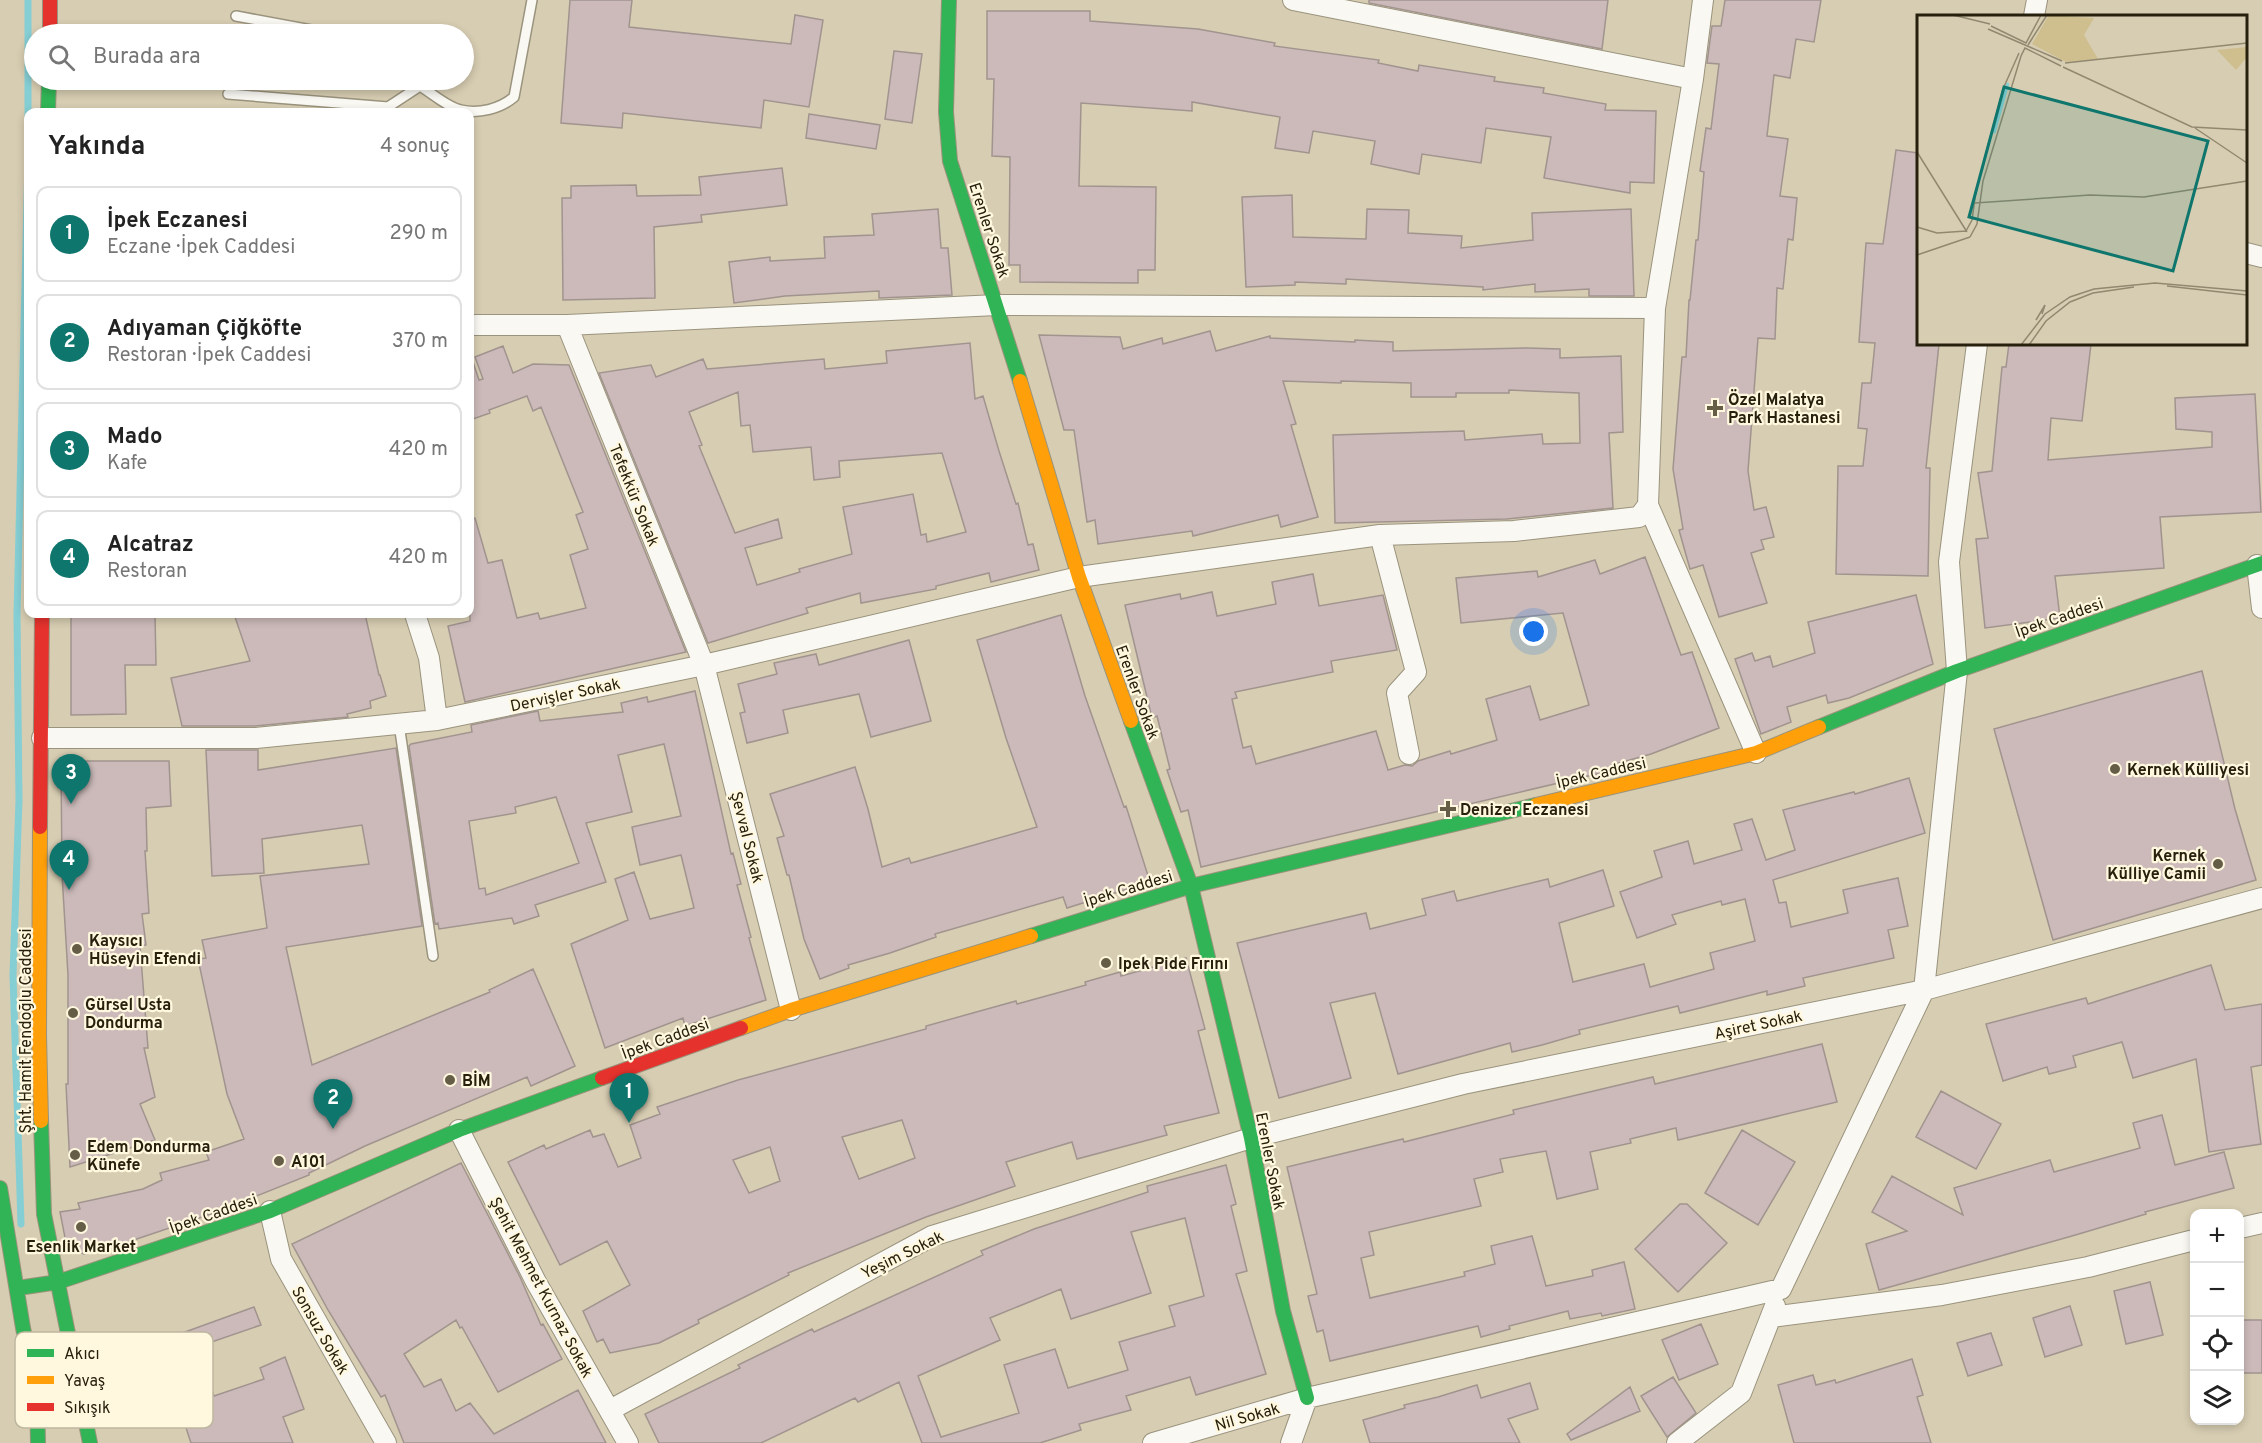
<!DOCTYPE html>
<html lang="tr">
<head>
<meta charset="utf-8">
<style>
	:root { --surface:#fff; --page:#f2f2f2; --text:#222; --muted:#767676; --line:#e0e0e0; --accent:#0f766e }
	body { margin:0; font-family:Overpass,sans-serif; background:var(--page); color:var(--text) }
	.controls { position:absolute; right:18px; bottom:18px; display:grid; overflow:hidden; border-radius:12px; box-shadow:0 3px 9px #0003 }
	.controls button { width:54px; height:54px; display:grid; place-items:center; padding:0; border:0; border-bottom:2px solid var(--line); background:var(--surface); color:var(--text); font:30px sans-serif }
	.you { position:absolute; left:1534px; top:632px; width:21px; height:21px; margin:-15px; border:4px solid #fff; border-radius:50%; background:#1a73e8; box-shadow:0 0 0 9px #1a73e833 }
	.badge { display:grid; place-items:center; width:39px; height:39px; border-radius:50%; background:var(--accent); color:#fff; font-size:20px; font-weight:700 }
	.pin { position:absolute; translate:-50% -50px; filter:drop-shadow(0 2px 3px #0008) }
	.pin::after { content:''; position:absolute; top:32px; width:21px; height:18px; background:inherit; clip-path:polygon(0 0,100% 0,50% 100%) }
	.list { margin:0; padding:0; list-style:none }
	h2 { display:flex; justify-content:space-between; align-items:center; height:78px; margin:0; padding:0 24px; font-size:26px }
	h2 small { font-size:20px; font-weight:400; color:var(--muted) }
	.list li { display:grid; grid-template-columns:39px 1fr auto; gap:18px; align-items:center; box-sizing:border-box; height:96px; margin:0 12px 12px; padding:0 12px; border:2px solid var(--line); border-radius:12px }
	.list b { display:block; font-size:22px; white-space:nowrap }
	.list p { margin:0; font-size:20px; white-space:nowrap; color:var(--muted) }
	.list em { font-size:20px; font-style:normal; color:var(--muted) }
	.icon { flex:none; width:33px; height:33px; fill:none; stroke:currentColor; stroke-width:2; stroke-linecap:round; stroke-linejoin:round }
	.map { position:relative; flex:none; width:2262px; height:1443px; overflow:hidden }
	.search { position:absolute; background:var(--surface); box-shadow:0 3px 9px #0003; left:24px; top:24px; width:450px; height:66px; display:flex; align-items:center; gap:15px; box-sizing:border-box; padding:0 21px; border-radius:33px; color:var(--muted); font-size:22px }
	.panel { position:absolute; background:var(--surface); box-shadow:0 3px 9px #0003; left:24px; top:108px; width:450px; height:510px; border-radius:12px }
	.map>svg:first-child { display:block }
</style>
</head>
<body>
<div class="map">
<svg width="2262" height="1443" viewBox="0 0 2262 1443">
	<rect width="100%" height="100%" fill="#d7cdb2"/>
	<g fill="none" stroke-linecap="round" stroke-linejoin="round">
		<path stroke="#84ced4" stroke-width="7" d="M21 1224 13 975 19 800 17 614 28 161V0"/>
	</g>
	<path fill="#cbbab9" stroke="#a1948f" stroke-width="1.5" fill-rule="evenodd" d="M570 0H632L629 27 791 44 795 15 823 20 809 107 764 100 761 128 623 113 622 128 561 123Z
		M1369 0H1608L1602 49 1369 3Z
		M1725 0H1821L1814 42 1796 39 1790 78 1774 75 1767 136 1788 139 1780 196 1797 198 1793 240 1788 239 1783 289 1777 288 1775 339 1758 338 1748 471 1754 510 1766 507 1774 537 1761 540 1764 549 1751 553 1767 603 1719 617 1703 565 1690 569 1679 530 1683 529 1673 469 1682 357H1686L1689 300H1690L1696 240H1698L1704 172 1700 171 1706 128 1711 129 1719 64 1707 63 1712 26H1721Z
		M987 11H1090V21L1198 29 1275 43 1274 46 1379 60 1378 63 1418 71 1419 65 1495 77 1494 81 1544 88 1543 93 1606 104 1605 110 1656 111 1654 183 1630 182V193L1544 178 1551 137 1486 128 1481 163 1422 154 1419 174 1371 164 1375 141 1313 131 1309 153 1275 148 1280 117 1192 102V111L1081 103 1079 186 1156 187 1155 270H1138V283L1020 282V265H1009L1010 157 992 156 994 79H987Z
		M894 51 922 54 912 123 885 119Z
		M809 114 880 125 876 149 806 138Z
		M1896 150 1918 153V344H1939L1926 468H1930L1928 576 1836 574 1838 466H1863L1867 429 1858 428 1862 383H1871L1875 343 1859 342 1866 243 1883 244Z
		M782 168 787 205 701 215 702 222 654 227 655 298 563 300 562 198H571V186L636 185 637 196 701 195 699 177Z
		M1292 195 1293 237 1366 239 1367 209 1409 210 1408 233 1462 236 1461 248 1533 240 1532 213 1631 209 1634 296H1589V289L1535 292V284L1483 290V287L1346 279V284L1295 282V285L1246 287 1242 197Z
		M938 209 941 248H948L952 295 879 298V291L785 296 734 303 729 262 770 257V261L825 258 824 237 874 235 872 214Z
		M1210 331 1216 351 1270 336V338L1355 342V340L1393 342V351L1527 348 1560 349V358L1621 356 1623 432 1609 433 1613 508 1507 519 1335 523 1333 435 1464 431 1465 440 1542 434 1543 444 1580 443 1579 393 1509 390V393H1456V397H1411V383L1341 381V383L1283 381 1296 424 1291 425 1318 517 1281 527 1278 515 1193 536 1192 531 1098 544 1095 520 1087 522 1074 430H1064L1039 335 1120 337 1123 349 1162 338 1163 344Z
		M970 343 975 399 983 396 999 451 1016 504 1018 503 1028 545 1033 544 1039 570 991 582 989 573 936 586V589L861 603 860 593 806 608 808 613 708 643 599 373 651 365 656 377 703 359 707 369 824 359 825 369 887 363 886 351ZM738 392 741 426 750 425 753 452 811 447 814 480 840 477 839 461 942 453 966 532 927 542 926 534 921 535 913 494 843 507 852 554 799 569 800 572 757 585 745 548 782 538 778 519 735 533 699 446 702 445 689 412Z
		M2009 344H2091L2082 421 2051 418 2048 460 2212 447V432L2176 429 2175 398 2255 394 2261 512 2160 517 2164 568 2055 576 2060 618 1985 628 1976 539 1988 538 1978 473 1992 471 2002 367H2006Z
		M503 346 513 373 533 364 569 365 686 652 465 702 448 626 470 621V519L475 518 488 563 502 560 517 618 538 613 540 619 586 608 570 555 588 549 576 515 583 512 541 407 533 411 527 396 489 410 490 413 470 420V362H473L479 380 483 379 475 357Z
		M1645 557 1681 655 1692 652 1719 728 1651 754 1612 765 1614 770 1201 867 1188 810 1181 812 1167 770 1170 769 1157 716 1152 718 1125 605 1180 594 1181 599 1212 592 1217 616 1276 604 1272 582 1313 574 1319 606 1383 595 1397 650 1331 661 1333 672 1235 692 1237 698 1232 699 1243 748 1251 746 1256 764 1376 731 1388 770 1405 765 1412 766 1418 761 1450 751 1451 754 1497 740 1486 699 1530 686 1540 720 1589 705 1563 613 1461 623 1456 578 1537 571 1538 577 1595 560 1600 574Z
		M1916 595 1933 664 1849 698 1828 703 1826 695 1787 707 1791 722 1761 734 1735 659 1752 653 1755 661 1770 656 1773 667 1815 653 1808 622Z
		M71 614H155L156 665H125L126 714 71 715Z
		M234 614H365L379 675H380L386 696 370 701 371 708 347 714 348 717 255 726H182L171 678 250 661Z
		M1061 615 1085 696 1124 807 1126 806 1150 882 1067 908 1063 897 935 934 936 937 890 953 848 965 849 968 820 979 804 939 789 875H787L777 838 784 836 770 794 855 767 868 809 882 867 909 858 911 863 1037 827 1006 738 977 640Z
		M909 640 931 721 871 737 859 694 783 710 788 733 747 743 740 713 745 712 738 684 777 674 774 663 816 654 819 665Z
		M2202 671 2235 809 2256 880 2053 940 1994 729Z
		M695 691 731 854 733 853 741 884 737 885 751 937 749 938 766 1000 685 1026 683 1018 605 1048 571 944 628 920 615 879 634 872 650 919 694 908 681 855 640 865 632 827 681 816 664 744 618 755 632 812 586 823 606 882 535 905 539 916 514 924 512 918 439 929 438 923 435 924 409 746 411 744 472 732 471 725 538 711 540 721 623 712 621 703 647 697 648 702ZM556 797 579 863 486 895 485 888 479 889 469 821 516 813 515 807Z
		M396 748 422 926 286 947 312 1065 490 992 489 990 533 969 575 1066 531 1086 527 1077 365 1146 309 1173V1175L214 1213 101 1251 84 1254 67 1248 60 1212 80 1209 78 1203 143 1189 162 1180 160 1173 209 1160 206 1152 244 1139 227 1094 198 959 206 958 202 940 267 928 260 876 369 864 362 825 262 839 264 873 212 876 206 750H258V770Z
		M61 761H169L171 806 146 808 147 851H145L149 913 142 914 146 945 140 946 148 1048H144L155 1097 140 1104 155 1140 70 1167 66 1084H68V975L62 874Z
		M1909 778 1925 833 1773 880 1779 903 1786 902 1791 927 1848 913 1843 890 1898 878 1908 926 1888 930 1894 958 1803 978 1805 986 1767 995V991L1680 1013 1678 1006 1579 1030 1580 1034 1542 1045 1512 1052 1510 1043 1398 1074 1375 993 1330 1003 1351 1078 1279 1098 1237 943 1366 913 1370 929 1426 915 1422 899 1454 891 1457 901 1548 879 1550 887 1603 870 1614 906 1559 923 1573 982 1644 964 1650 987 1714 969 1710 953 1755 941 1745 899 1722 905 1721 901 1672 915 1676 924 1637 938 1620 892 1662 877 1654 851 1688 841 1694 864 1742 850 1734 824 1752 819 1766 860 1795 850 1783 810 1854 792 1855 794Z
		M1186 958 1205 1029 1198 1031 1219 1113 1164 1126 1167 1135 1077 1159 1072 1142 1006 1162 1015 1186 926 1217 788 1273 789 1275 698 1320 699 1323 659 1343 610 1353 603 1339 597 1342 583 1311 630 1285 607 1241 560 1265 508 1162 544 1145 546 1149 590 1130 593 1137 604 1134 618 1167 641 1158 630 1125 660 1114 657 1107 738 1080 926 1029V1026L1016 1001 1017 1004 1086 985 1085 982 1120 972 1121 976ZM902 1120 915 1158 859 1179 842 1137ZM770 1147 780 1181 749 1193 733 1160Z
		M2211 965 2225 1010 2262 1004V1065L2251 1067 2261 1144 2209 1152 2196 1059 2133 1078 2122 1042 2073 1056 2076 1067 2049 1074 2047 1067 2003 1081 1986 1024 2086 998 2088 1004Z
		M1822 1044 1837 1102 1678 1140 1676 1128 1630 1139 1631 1143 1590 1152 1598 1189 1557 1199 1546 1151 1500 1159 1503 1172 1474 1179 1481 1206 1369 1232 1374 1255 1361 1258 1370 1298 1465 1276 1464 1272 1495 1264 1491 1246 1532 1236 1546 1286 1593 1276 1592 1270 1624 1262 1635 1309 1602 1316 1601 1313 1570 1319 1568 1311 1509 1326 1510 1329 1481 1337 1478 1326 1330 1361 1323 1330 1317 1332 1308 1296 1317 1294 1287 1167 1403 1139 1404 1142 1514 1114 1513 1110 1653 1077 1655 1084Z
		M1941 1091 2001 1124 1976 1169 1916 1137Z
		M2162 1115 2175 1165 2224 1152 2234 1188 2145 1212 2146 1214 2072 1236 1879 1290 1866 1244 1907 1231 1872 1212 1892 1176 1963 1215 1954 1188 2050 1160 2054 1172 2140 1148 2133 1123Z
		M1742 1130 1795 1162 1758 1225 1705 1193Z
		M461 1163 520 1277 541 1325 543 1324 562 1359 498 1392 462 1327 460 1328 456 1320 404 1354 424 1387 441 1379 456 1411 470 1403 494 1434 578 1390 606 1443H404L385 1395 381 1397 328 1310 292 1244Z
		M1226 1165 1236 1204 1231 1206 1247 1271 1236 1274 1266 1374 1196 1395 1190 1377 1126 1396 1131 1410 1079 1424 1081 1430 1040 1443H922L899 1382 858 1402 855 1398 761 1443H659L645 1414 740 1368 738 1365 812 1329 814 1332 983 1255 981 1251 1034 1229 1148 1192 1147 1186ZM1185 1218 1204 1296 1169 1306 1175 1326 1119 1342 1128 1370 1068 1388 1055 1349 1004 1365 1019 1413 941 1437 918 1376 1000 1340 990 1318 1061 1289 1071 1319 1151 1293 1131 1232Z
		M1680 1204H1687L1727 1243 1678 1292 1635 1249Z
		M2150 1282 2163 1335 2126 1344 2114 1291Z
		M2070 1306 2082 1345 2045 1357 2033 1318Z
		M254 1307 261 1325 197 1347 214 1396 264 1379 260 1368 285 1357 304 1409 283 1417 293 1443H191L175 1394 191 1388 174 1336Z
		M2240 1320H2262V1373H2240Z
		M1701 1324 1718 1364 1679 1380 1662 1340Z
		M1991 1333 2002 1365 1968 1376 1957 1343Z
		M1912 1359 1923 1395 1917 1397 1931 1443H1794L1778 1385 1813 1375 1816 1385 1835 1380 1836 1383Z
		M1673 1377 1696 1413 1667 1437 1641 1396Z
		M1530 1383 1538 1409 1508 1419 1520 1443H1370L1363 1420 1405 1408 1404 1405 1438 1397 1477 1385 1481 1398Z
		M1630 1387 1640 1411 1571 1440 1567 1434Z"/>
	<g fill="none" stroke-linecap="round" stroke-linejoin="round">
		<g stroke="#9a937d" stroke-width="12">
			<path id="lane" d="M236 16 333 34
				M420 86C432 93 447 107 461 110 479 114 500 109 514 97L532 0
				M228 94 388 107 420 86 415 80
				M399 724 433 956"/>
		</g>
		<g stroke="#9a937d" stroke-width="22">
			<path id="street" d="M1293 0 1693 79 1703 0
				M2034 16 2037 0
				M2246 253 2262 257
				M1655 308 1693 79
				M470 325H567L997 305 1655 308 1648 505 1756 753
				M567 325 704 665 791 1010
				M1380 535 1416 672 1397 693 1409 754
				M2257 565 2262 608
				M415 614 429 658 437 720
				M42 738H256L437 720 704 665 1079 577 1380 535 1514 531 1639 517 1648 505
				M459 1130 536 1282 628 1443
				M270 1211 281 1259 386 1443
				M2240 1228 2262 1223
				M1771 1317 1942 1295 2088 1267 2194 1240
				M610 1410 932 1236 1251 1138 1463 1084 1924 990 2262 898
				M1153 1443 1307 1398 1781 1289 1924 990 1957 671 1949 562 1977 344
				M1291 1443 1307 1398
				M1677 1443 1741 1393 1775 1306"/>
		</g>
		<g stroke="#9a937d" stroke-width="16">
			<path id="fast" d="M949 0 946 112 950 161 1020 381
				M48 112 49 80
				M1131 721 1191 886 1251 1138 1283 1311 1307 1398
				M1819 727 1957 671 2262 563
				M1031 936 1191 886 1536 805
				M41 1121 44 1214 90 1443
				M0 1188 23 1328 37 1392 38 1443
				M18 1288 58 1282 270 1211 459 1130 602 1078"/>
		</g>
		<g stroke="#9a937d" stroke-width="16">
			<path id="slow" d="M1020 381 1079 577 1131 721
				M1536 805 1756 753 1819 727
				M40 827 39 1035 41 1121
				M741 1028 791 1010 1031 936"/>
		</g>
		<g stroke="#9a937d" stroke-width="16">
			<path id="jam" d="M50 0V34
				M40 827 42 614
				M602 1078 741 1028"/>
		</g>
		<use href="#lane" stroke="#f9f8f3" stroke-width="9"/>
		<use href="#street" stroke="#f9f8f3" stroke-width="20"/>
		<use href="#fast" stroke="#30b455" stroke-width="14"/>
		<use href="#slow" stroke="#ff9f0a" stroke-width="14"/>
		<use href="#jam" stroke="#e5322d" stroke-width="14"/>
	</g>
	<g fill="#655d46" stroke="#fff7de" stroke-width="2">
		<path d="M1712 399h6v6h6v6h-6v6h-6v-6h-6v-6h6z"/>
		<circle cx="2115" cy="769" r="6"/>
		<path d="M1445 800h6v6h6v6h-6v6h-6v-6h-6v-6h6z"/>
		<circle cx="2218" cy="864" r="6"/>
		<circle cx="77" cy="949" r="6"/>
		<circle cx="1106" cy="963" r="6"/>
		<circle cx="73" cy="1013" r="6"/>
		<circle cx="450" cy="1080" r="6"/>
		<circle cx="75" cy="1155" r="6"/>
		<circle cx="279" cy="1161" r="6"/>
		<circle cx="81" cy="1227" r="6"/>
	</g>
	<g text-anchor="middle" stroke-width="4.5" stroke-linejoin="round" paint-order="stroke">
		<g font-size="16" fill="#27200c" stroke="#fff7de">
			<text transform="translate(990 230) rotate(72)" y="6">Erenler Sokak</text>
			<text transform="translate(635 495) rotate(68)" y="6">Tefekkür Sokak</text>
			<text transform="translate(2059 617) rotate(-19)" y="6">İpek Caddesi</text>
			<text transform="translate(1138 692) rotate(70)" y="6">Erenler Sokak</text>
			<text transform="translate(565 694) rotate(-12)" y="6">Dervişler Sokak</text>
			<text transform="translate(1601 772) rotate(-13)" y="6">İpek Caddesi</text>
			<text transform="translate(748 837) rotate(76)" y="6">Şevval Sokak</text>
			<text transform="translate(1128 888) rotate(-17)" y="6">İpek Caddesi</text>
			<text transform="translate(1758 1024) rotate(-12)" y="6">Aşiret Sokak</text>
			<text transform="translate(25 1031) rotate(-90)" y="6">Şht. Hamit Fendoğlu Caddesi</text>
			<text transform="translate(665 1038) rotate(-20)" y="6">İpek Caddesi</text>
			<text transform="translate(1271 1161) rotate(79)" y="6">Erenler Sokak</text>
			<text transform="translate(213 1213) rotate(-19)" y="6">İpek Caddesi</text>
			<text transform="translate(902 1254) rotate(-26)" y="6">Yeşim Sokak</text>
			<text transform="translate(542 1287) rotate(62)" y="6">Şehit Mehmet Kurnaz Sokak</text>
			<text transform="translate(321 1330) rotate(60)" y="6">Sonsuz Sokak</text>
			<text transform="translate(1247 1416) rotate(-16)" y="6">Nil Sokak</text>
		</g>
		<g font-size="16" font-weight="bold" fill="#27200c" stroke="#fff7de" text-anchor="start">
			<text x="1728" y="405">Özel Malatya<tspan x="1728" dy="18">Park Hastanesi</tspan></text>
			<text x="2127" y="775">Kernek Külliyesi</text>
			<text x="1460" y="815">Denizer Eczanesi</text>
			<text x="2206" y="861" text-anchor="end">Kernek<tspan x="2206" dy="18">Külliye Camii</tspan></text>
			<text x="89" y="946">Kaysıcı<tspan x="89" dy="18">Hüseyin Efendi</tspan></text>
			<text x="1118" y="969">Ipek Pide Fırını</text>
			<text x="85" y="1010">Gürsel Usta<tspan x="85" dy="18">Dondurma</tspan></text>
			<text x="462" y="1086">BİM</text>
			<text x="87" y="1152">Edem Dondurma<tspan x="87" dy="18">Künefe</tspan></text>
			<text x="291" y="1167">A101</text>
			<text x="81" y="1252" text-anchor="middle">Esenlik Market</text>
		</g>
	</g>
	<g transform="translate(1917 15)">
		<rect width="330" height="330" fill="#d7cdb2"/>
		<path d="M132 0 177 3 167 20 181 44 149 47 115 29ZM330 32V42L319 55 300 35Z" fill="#cfbe8e"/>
		<path fill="none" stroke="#84ced4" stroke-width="3" d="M77 118 91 68"/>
		<path fill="none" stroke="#918870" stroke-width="1.5" d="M36 0 73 9M74 11 109 28 124 0M71 14 145 46M111 30 130 0M148 48 330 28M146 52 275 112 330 115M278 113 330 148M0 137 50 217M58 188 173 180 227 182 330 166M0 212 20 218 49 216M49 216 55 205 59 176 86 74 102 38M53 222 60 209 66 166 104 41 108 33 144 51M0 240 53 222M250 271 330 280M119 305 128 290 125 299M104 330 128 299 153 282 177 274 238 268 330 276M112 330 129 306 153 287 176 278 217 272"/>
		<path fill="#0f766e" fill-opacity="0.15" stroke="#0f766e" stroke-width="3" d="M87 72 291 126 256 256 52 202Z"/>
		<rect width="330" height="330" fill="none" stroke="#27200c" stroke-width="3"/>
	</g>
	<rect x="15" y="1332" width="198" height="96" rx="9" fill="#fff7de" stroke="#beb69f" stroke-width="1.5"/>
	<rect x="27" y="1349" width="27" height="8" fill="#30b455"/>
	<rect x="27" y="1376" width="27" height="8" fill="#ff9f0a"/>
	<rect x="27" y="1403" width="27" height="8" fill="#e5322d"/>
	<g font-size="16" fill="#27200c">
		<text x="64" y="1359">Akıcı</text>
		<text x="64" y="1386">Yavaş</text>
		<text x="64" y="1413">Sıkışık</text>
	</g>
</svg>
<div class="controls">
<button>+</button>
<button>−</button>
<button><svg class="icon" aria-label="locate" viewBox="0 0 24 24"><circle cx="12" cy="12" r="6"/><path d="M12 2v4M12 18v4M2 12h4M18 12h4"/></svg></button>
<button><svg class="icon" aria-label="layers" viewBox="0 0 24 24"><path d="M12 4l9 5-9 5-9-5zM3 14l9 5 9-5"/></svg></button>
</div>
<div class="you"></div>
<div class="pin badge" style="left:629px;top:1123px">1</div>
<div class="pin badge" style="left:333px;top:1129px">2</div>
<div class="pin badge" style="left:71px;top:804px">3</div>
<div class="pin badge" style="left:69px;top:890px">4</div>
<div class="search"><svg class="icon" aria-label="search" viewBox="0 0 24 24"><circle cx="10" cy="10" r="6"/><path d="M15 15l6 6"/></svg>Burada ara</div>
<section class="panel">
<h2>Yakında<small>4 sonuç</small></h2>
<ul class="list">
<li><span class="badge">1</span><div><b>İpek Eczanesi</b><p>Eczane · İpek Caddesi</p></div><em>290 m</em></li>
<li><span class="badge">2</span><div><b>Adıyaman Çiğköfte</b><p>Restoran · İpek Caddesi</p></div><em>370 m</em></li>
<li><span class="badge">3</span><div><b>Mado</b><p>Kafe</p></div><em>420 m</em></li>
<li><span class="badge">4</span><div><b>Alcatraz</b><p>Restoran</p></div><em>420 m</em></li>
</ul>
</section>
</div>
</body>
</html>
